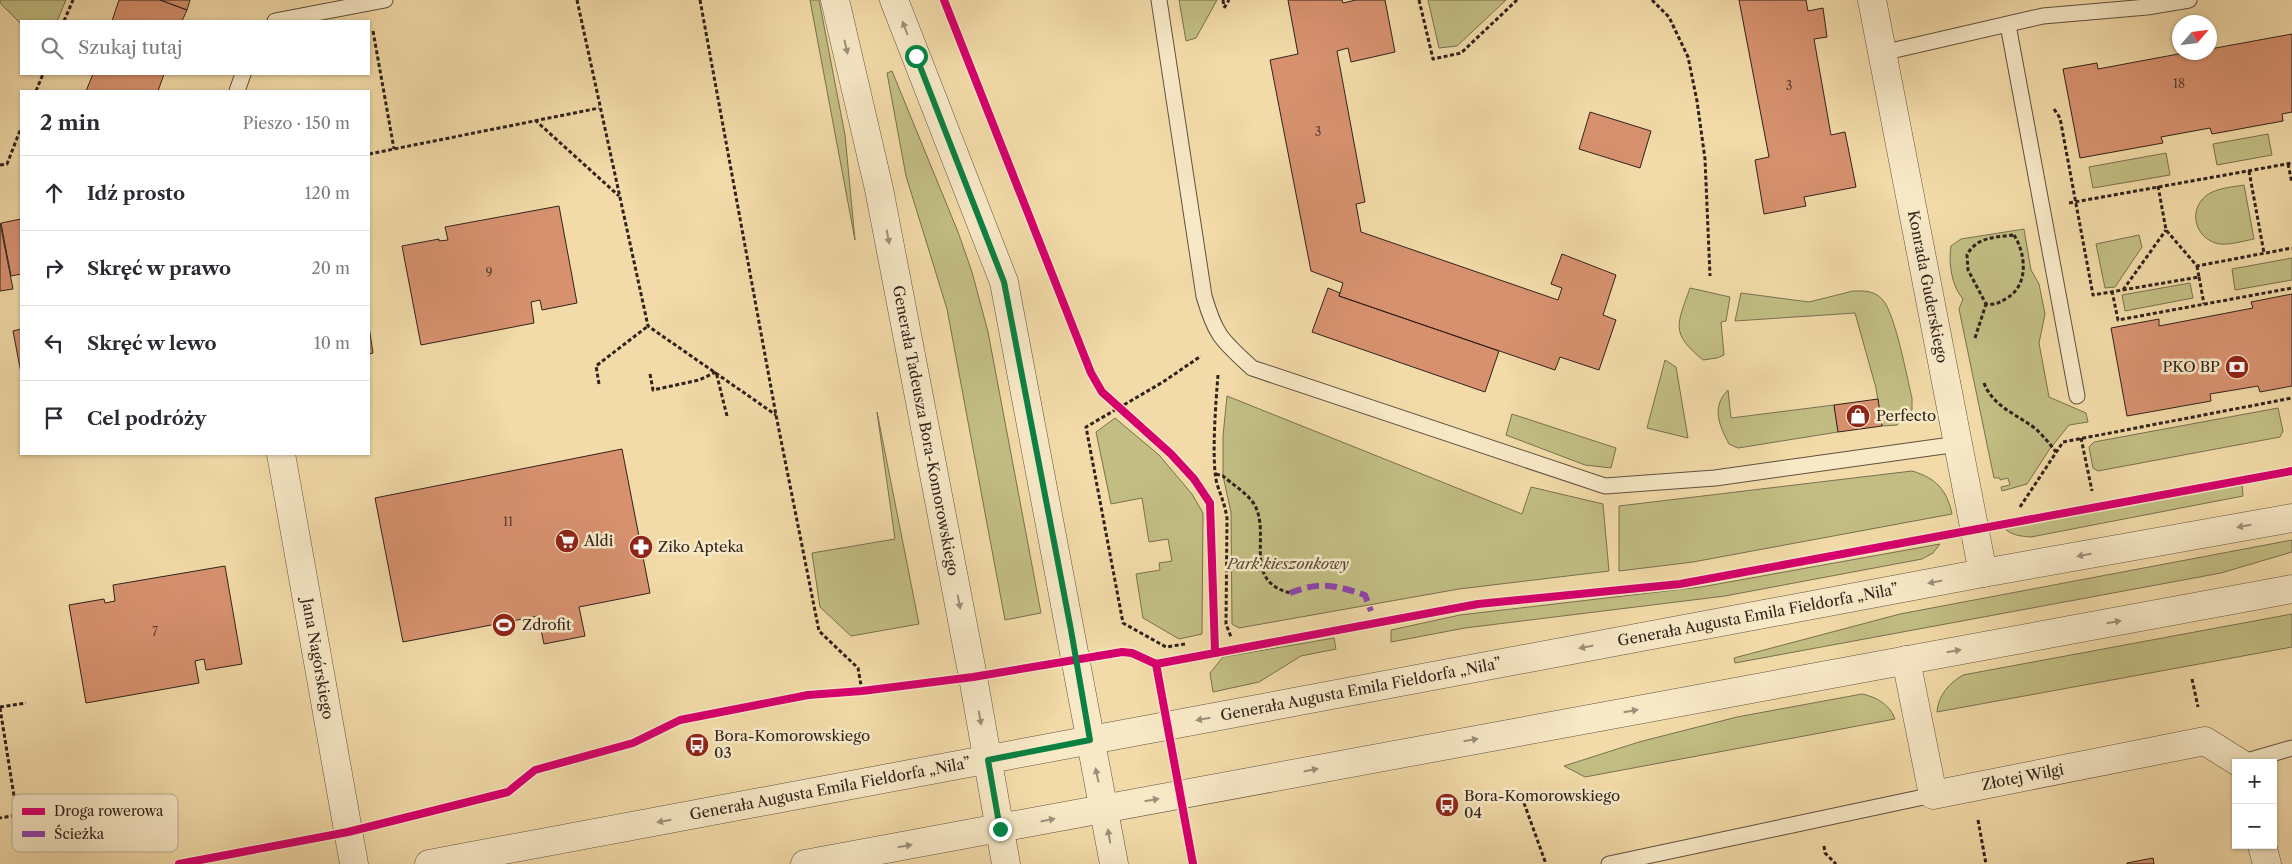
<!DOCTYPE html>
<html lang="pl">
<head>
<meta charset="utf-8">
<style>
	:root { --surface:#fff; --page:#f2f2f3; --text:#2b2b33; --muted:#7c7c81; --line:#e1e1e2 }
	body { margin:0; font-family:"Libre Caslon Text",serif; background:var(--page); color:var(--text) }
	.controls { position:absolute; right:15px; bottom:15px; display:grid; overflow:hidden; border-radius:0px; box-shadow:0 1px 4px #0004 }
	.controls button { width:45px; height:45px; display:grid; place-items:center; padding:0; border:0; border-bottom:1px solid var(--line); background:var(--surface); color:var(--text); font:25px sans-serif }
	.compass { position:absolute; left:2172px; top:15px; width:45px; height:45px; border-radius:50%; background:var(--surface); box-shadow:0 1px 4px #0004; rotate:62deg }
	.stop { position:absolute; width:15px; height:15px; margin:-11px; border:4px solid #0b8043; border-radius:50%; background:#fff }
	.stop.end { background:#0b8043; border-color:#fff; box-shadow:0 1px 5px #0008 }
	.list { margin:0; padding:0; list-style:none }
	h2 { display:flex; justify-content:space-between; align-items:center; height:65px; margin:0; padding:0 20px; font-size:21px }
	h2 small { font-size:16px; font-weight:400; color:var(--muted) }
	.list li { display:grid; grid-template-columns:32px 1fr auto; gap:15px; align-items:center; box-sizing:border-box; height:75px; padding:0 20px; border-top:1px solid var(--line) }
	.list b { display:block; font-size:19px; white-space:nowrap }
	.list em { font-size:16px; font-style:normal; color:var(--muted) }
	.icon { flex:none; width:28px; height:28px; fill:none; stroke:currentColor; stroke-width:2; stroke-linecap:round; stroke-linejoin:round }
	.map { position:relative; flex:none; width:2292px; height:864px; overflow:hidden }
	.search { position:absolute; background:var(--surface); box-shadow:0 1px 4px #0004; left:20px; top:20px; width:350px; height:55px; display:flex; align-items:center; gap:12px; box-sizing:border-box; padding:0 18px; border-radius:0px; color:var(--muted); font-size:19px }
	.panel { position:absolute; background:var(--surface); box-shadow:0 1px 4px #0004; left:20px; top:90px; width:350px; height:365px; border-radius:0px }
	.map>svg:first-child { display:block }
</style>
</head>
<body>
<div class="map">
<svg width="2292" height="864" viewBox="0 0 2292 864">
	<rect width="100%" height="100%" fill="#f2dba8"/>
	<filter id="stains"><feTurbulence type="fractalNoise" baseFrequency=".004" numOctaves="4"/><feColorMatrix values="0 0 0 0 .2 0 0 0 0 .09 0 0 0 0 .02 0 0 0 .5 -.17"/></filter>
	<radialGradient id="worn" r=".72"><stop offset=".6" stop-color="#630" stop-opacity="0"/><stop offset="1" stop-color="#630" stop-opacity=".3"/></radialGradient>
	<path fill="#c2be83" stroke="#797050" d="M0 0H66L57 21H21V24L0 3Z
		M810 0H819L845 135 855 240Z
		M1179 0H1217L1196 38 1186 41Z
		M1428 0H1506L1457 46 1439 48Z
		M892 71 958 232 972 272 988 332 1041 613 1005 620 947 309 906 176 887 73Z
		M2268 134 2272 155 2217 165 2213 144Z
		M2166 153 2170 175 2093 188 2089 167Z
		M2244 185 2254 239C2244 241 2230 245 2220 244 2195 240 2187 210 2207 195 2217 188 2232 187 2244 185Z
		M2024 229 2031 270 2039 284 2045 314 2039 343 2049 397 2086 413 2088 422 2069 425 2049 450 2027 484 2002 491 2001 487 2010 485 2008 478 2000 480V478H1994L1959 309 1963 299C1952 287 1948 263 1951 246L1961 239Z
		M2139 235 2142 247 2115 287 2105 288 2096 244Z
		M2292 258V280L2235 290 2232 269Z
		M2190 283 2193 298 2125 311 2122 295Z
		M1690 288 1730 297 1726 321 1721 322 1724 355 1717 358 1703 360C1670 333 1677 325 1690 288Z
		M1853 291C1864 291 1873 290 1882 299 1895 312 1907 378 1912 398V410L1897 425 1882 426 1876 388 1855 313 1735 321 1741 293 1809 302Z
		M1665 360 1676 367 1688 438 1647 428Z
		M1728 390 1731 418 1834 405 1838 432 1738 448 1729 444C1719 425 1711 407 1728 390Z
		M1227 396 1522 514 1531 487 1603 504 1609 571 1459 589 1239 628 1232 624 1231 512 1223 476V436Z
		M2278 408 2283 431 2280 437 2098 471 2093 468 2089 447 2094 442Z
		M877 412 919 624 851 636 820 607 812 553 895 539Z
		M1512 414 1616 448 1611 468 1585 465 1506 435Z
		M1115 418 1159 455 1192 494 1203 513 1202 634 1179 639 1143 618 1136 574 1160 570 1159 563 1172 561 1168 539 1149 542 1142 498 1111 504 1096 432Z
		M1912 471C1936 478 1947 490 1952 514L1693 562 1619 571V506Z
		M2242 484 2243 496 2031 537C2021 536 2012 536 2004 528Z
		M2292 540V552L2221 573 1735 663 1734 658 1900 614Z
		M1940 544 1933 553 1922 559 1725 596 1465 628 1391 642V630L1460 615 1701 587Z
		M2292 614V647L1937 712C1938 696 1949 683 1963 675Z
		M1334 638 1336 649 1301 656 1259 682 1213 692 1210 673 1223 657Z
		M1862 694C1877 697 1890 705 1895 719L1585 777 1564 766 1639 742 1737 717Z"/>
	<path fill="#d7916f" stroke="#30221c" d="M119 0H160L187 10 182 21H112Z
		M160 0H190L187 10Z
		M1288 0H1342L1343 3 1356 0H1385L1395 52 1351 62 1348 48 1337 51 1365 202 1356 204 1361 232 1558 300 1562 288 1551 284 1562 254 1616 275 1603 315 1616 320 1599 370 1560 357 1555 370 1339 296 1343 283 1311 271 1270 60 1298 54Z
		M1739 0H1806L1808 11 1823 8 1827 37 1814 39 1831 135 1845 132 1856 187 1804 197 1806 206 1764 214 1755 160 1769 157Z
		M2292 34V112L2282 114 2283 121 2212 134 2210 128 2161 137 2163 143 2080 158 2063 69 2097 63 2098 69 2189 52H2210V49Z
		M93 74H164L158 91H86Z
		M1590 112 1651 131 1640 168 1579 149Z
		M559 206 577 303 542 310 540 300 531 302 534 323 421 345 402 246 439 239V241L448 240 445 227Z
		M21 219V274L11 276 1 223Z
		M0 223 13 289 0 291Z
		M1328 288 1340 293 1339 296 1499 351 1485 392 1312 332Z
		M2292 294V386L2260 392 2258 386 2210 394 2211 401 2127 416 2111 328 2159 319V326L2253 308 2251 302Z
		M369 327 373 353 369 354Z
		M21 329V373L13 331Z
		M1878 399 1882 426 1838 432 1834 405Z
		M622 449 650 593 579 607 585 636 544 644 538 616 403 642 375 498Z
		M225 566 242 664 206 670 204 659 195 661 199 683 86 703 69 605 104 599 105 603 115 601 113 585Z
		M2153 858 2154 864H2127V863Z"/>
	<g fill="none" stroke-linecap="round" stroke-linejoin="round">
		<g stroke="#60503f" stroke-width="17">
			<path id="service" d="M1159 0 1204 296C1216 337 1222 340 1252 368L1605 486 1715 478 1958 444
				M275 21 385 0
				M2008 25 2077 396
				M1882 53 2043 16 2147 7 2189 0
				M237 91 243 74
				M2240 763 2292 748
				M1609 864 1933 795"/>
		</g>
		<g stroke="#60503f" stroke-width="29">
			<g id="minor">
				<path id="s1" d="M1872 0 1983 573"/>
				<path id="s2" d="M281 454 354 864"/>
				<path id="s3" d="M1906 660 1933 795 2205 741 2240 763"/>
				<path d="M2262 845 2267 864"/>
			</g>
		</g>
		<g stroke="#60503f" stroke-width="29">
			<g id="tertiary">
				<path id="s4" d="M835 0 879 189 973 677 1006 864"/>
				<path d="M894 0 1004 282 1114 864"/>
				<path id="s5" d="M429 864 1983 573 2292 518"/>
				<path d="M805 864 2292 589"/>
			</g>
		</g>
		<path stroke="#30221c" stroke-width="3" stroke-dasharray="4 2.5" stroke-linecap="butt" d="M577 0 648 326 776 415
			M700 0 776 415 819 631 858 668 862 691
			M1223 0 1224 7
			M1419 0 1433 59 1461 53 1517 0
			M1652 0 1669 17 1688 57 1697 101 1705 159 1710 276
			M1224 8 1229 0
			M64 21 73 0
			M373 31 394 149
			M36 91 43 74
			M2054 109 2060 118 2093 295 2199 277 2197 266
			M535 120 619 196
			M369 154 599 108
			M2288 164 2292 183
			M0 165 7 164 21 128
			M2249 171 2264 253
			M2158 186 2166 230 2197 266 2292 248
			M2069 203 2292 163
			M2014 235C2026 254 2029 285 2007 298 1999 303 1995 305 1986 304L1968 270 1967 255C1976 237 1996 237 2014 235Z
			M2199 277 2204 304
			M2123 290 2166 230
			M2112 291 2118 320 2292 288
			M1975 338 1986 304
			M650 374 653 390 699 380 716 372 727 416
			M1218 375C1216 400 1211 462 1217 484 1221 496 1225 505 1227 518L1226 624 1231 637
			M1984 383C1992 404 2011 412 2029 424 2039 430 2049 443 2056 452
			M599 384 596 366 648 326
			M2081 438 2092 491
			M1216 474 1223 476C1232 484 1248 494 1254 504 1272 534 1241 580 1290 593
			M2020 507 2063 442 2292 398
			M1228 567 1262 566
			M1185 644 1166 647 1123 623 1086 427 1163 382 1201 356
			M2192 679 2198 707
			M0 707 26 703
			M0 708 17 815 0 818
			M1524 803 1546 864
			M1978 820 1986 864
			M1824 846 1825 853 1836 864"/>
		<use href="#service" stroke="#f7e8c6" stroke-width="15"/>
		<use href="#minor" stroke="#f7e8c6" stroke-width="28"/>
		<use href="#tertiary" stroke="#f7e8c6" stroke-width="28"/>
		<path stroke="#8e44ad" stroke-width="6" stroke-dasharray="12 6" stroke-linecap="butt" d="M1290 593C1320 581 1335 585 1365 595L1371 611"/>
		<g stroke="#f7e8c6" stroke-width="11">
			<path id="cycleway" d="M944 0 1091 373 1102 392 1171 454 1194 479 1210 503 1215 651
				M1156 664 1193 864
				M179 864 348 832 508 792 535 770 633 743 680 720 808 695 862 691 973 677 1122 652 1132 653 1156 664 1478 604 1680 584 2292 471"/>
		</g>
		<use href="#cycleway" stroke="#d6006c" stroke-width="8"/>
	</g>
	<defs><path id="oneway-solid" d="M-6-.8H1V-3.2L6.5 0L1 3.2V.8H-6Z" transform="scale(1.25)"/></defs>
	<g fill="#9d8f7a">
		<use href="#oneway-solid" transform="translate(905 28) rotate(-111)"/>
		<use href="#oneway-solid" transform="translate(846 47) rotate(77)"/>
		<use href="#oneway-solid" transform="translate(888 237) rotate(79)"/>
		<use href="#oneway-solid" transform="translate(2244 526) rotate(170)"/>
		<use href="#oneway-solid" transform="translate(2084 555) rotate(170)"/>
		<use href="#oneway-solid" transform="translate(1935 582) rotate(169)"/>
		<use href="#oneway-solid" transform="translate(959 602) rotate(79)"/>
		<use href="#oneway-solid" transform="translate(2114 622) rotate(-10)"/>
		<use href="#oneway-solid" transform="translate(1586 647) rotate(169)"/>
		<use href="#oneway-solid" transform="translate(1954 651) rotate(-10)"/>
		<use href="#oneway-solid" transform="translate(1631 711) rotate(-10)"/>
		<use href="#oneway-solid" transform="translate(980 718) rotate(80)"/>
		<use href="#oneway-solid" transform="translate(1203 719) rotate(170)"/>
		<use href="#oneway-solid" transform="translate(1471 740) rotate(-10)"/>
		<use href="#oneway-solid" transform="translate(1311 770) rotate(-11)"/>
		<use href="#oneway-solid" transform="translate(1097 775) rotate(-102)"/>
		<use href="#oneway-solid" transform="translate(1152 800) rotate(-10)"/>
		<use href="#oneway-solid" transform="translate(1048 820) rotate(-11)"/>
		<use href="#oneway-solid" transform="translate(664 821) rotate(170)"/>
		<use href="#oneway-solid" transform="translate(1109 836) rotate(-100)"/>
		<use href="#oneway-solid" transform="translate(905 846) rotate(-10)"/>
	</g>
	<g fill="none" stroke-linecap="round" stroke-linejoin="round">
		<path stroke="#0b8043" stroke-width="6" d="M916 56 1004 282 1071 630 1090 740 988 760 1000 829"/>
	</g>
	<defs>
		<g id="bank-disc" transform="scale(1.25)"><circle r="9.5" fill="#8f2418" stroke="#f7e8c6"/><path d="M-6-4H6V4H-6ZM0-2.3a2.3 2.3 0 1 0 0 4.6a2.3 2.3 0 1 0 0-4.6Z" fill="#fff"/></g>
		<g id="shop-disc" transform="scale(1.25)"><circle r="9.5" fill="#8f2418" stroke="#f7e8c6"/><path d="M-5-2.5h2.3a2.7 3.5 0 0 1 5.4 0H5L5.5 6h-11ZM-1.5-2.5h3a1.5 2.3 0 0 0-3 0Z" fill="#fff"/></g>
		<g id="supermarket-disc" transform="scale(1.25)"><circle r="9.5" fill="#8f2418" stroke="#f7e8c6"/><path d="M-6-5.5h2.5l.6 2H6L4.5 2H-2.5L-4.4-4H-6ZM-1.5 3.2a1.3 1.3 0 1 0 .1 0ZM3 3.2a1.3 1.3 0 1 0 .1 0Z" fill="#fff"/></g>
		<g id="pharmacy-disc" transform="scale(1.25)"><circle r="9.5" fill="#8f2418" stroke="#f7e8c6"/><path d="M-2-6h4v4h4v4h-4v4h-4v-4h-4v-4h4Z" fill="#fff"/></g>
		<g id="stadium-disc" transform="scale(1.25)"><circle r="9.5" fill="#8f2418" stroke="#f7e8c6"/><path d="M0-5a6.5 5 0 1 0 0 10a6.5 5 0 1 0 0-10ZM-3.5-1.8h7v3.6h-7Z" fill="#fff"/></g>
		<g id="bus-disc" transform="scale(1.25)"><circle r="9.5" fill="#8f2418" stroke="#f7e8c6"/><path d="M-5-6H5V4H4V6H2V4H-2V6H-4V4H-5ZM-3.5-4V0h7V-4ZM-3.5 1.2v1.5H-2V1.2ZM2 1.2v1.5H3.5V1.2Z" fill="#fff"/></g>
	</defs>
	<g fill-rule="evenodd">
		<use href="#bank-disc" x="2237" y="367"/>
		<use href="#shop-disc" x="1858" y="416"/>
		<use href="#supermarket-disc" x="567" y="541"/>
		<use href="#pharmacy-disc" x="641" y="547"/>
		<use href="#stadium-disc" x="504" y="625"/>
		<use href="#bus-disc" x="697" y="745"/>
		<use href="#bus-disc" x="1447" y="805"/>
	</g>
	<g text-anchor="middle" stroke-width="5" stroke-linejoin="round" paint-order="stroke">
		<g font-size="12" fill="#5a3e31">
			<text x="2179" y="88">18</text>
			<text x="1789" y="90">3</text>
			<text x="1318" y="136">3</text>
			<text x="489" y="277">9</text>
			<text x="508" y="526">11</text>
			<text x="155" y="636">7</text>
		</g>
		<g font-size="15" fill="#30221c" stroke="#f7e8c6">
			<text dy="5" stroke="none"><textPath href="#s1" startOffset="292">Konrada Guderskiego</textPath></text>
			<text dy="5" stroke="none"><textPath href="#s4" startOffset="440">Generała Tadeusza Bora-Komorowskiego</textPath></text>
			<text dy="5" stroke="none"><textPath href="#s5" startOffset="1352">Generała Augusta Emila Fieldorfa „Nila”</textPath></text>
			<text dy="5" stroke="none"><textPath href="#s2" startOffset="208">Jana Nagórskiego</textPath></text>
			<text dy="5" stroke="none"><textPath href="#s5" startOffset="948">Generała Augusta Emila Fieldorfa „Nila”</textPath></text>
			<text dy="5" stroke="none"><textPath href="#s3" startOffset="229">Złotej Wilgi</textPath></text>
			<text dy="5" stroke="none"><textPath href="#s5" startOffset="408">Generała Augusta Emila Fieldorfa „Nila”</textPath></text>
		</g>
		<g font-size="15" fill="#30221c" stroke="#f7e8c6" text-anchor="start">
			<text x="2220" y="372" text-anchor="end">PKO BP</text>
			<text x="1876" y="421">Perfecto</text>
			<text x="584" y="546">Aldi</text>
			<text x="658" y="552">Ziko Apteka</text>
			<text x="522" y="630">Zdrofit</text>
			<text x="714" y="741">Bora-Komorowskiego<tspan x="714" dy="17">03</tspan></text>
			<text x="1464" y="801">Bora-Komorowskiego<tspan x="1464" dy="17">04</tspan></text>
		</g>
		<g font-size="15" font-style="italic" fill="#544936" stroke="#f7e8c6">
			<text x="1288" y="569">Park kieszonkowy</text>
		</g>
	</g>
	<rect x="12" y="794" width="166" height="58" rx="8" fill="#f7e8c6" stroke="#bbad93" stroke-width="1"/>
	<rect x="22" y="808" width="23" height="7" fill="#d6006c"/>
	<rect x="22" y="831" width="23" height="6" fill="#8e44ad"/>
	<g font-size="14" fill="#30221c">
		<text x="54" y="816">Droga rowerowa</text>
		<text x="54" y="839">Ścieżka</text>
	</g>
	<rect width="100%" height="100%" filter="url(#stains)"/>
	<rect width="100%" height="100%" fill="url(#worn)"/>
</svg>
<div class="controls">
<button>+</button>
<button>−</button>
</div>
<svg class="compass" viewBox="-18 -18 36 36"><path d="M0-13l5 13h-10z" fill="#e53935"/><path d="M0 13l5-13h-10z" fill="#7c7c81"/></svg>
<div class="stop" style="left:916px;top:56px"></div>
<div class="stop end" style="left:1000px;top:829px"></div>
<div class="search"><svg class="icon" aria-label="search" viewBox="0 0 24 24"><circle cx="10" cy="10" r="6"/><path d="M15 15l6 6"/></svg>Szukaj tutaj</div>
<section class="panel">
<h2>2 min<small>Pieszo · 150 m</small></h2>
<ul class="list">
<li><svg class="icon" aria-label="ahead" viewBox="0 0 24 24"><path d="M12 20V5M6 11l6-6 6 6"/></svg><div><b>Idź prosto</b></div><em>120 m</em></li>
<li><svg class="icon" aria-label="right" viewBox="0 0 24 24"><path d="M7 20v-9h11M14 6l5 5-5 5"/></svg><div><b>Skręć w prawo</b></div><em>20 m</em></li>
<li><svg class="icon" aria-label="left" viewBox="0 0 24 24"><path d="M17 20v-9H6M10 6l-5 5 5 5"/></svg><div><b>Skręć w lewo</b></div><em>10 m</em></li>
<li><svg class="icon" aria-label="arrive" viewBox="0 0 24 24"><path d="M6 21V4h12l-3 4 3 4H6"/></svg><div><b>Cel podróży</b></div></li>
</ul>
</section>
</div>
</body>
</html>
